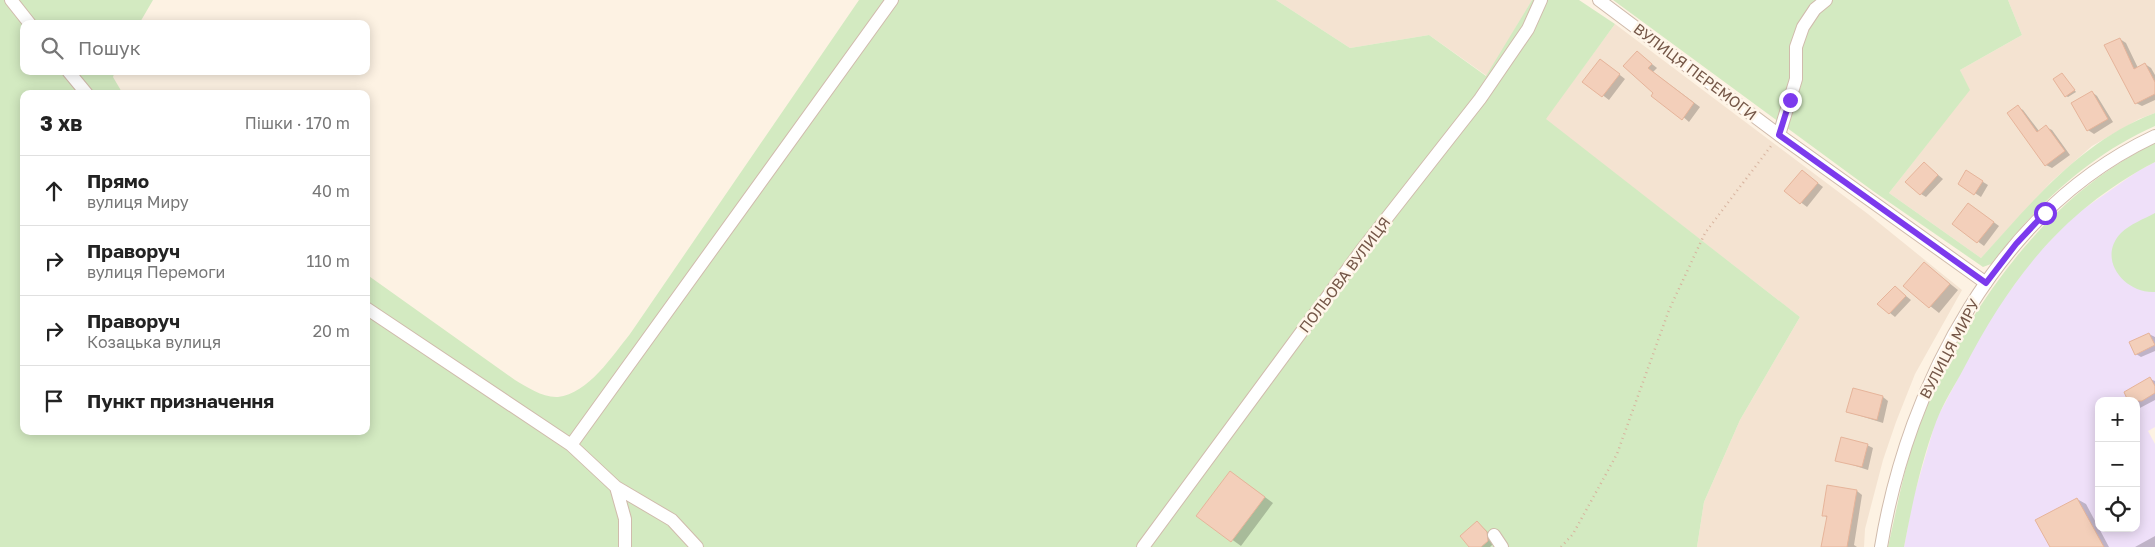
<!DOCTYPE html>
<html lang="uk">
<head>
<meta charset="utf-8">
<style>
	:root { --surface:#fff; --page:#f6f6f6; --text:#222; --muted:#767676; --line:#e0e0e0 }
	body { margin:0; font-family:"Golos Text",sans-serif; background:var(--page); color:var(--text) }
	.controls { position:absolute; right:15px; bottom:15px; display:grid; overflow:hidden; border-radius:10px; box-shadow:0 2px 12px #0003 }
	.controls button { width:45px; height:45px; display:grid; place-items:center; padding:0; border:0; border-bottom:1px solid var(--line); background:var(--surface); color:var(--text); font:25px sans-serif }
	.stop { position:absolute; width:15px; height:15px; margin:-11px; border:4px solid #7c3aed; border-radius:50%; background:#fff }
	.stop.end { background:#7c3aed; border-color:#fff; box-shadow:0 1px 5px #0008 }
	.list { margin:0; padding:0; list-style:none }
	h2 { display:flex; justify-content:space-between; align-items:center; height:65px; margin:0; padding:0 20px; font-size:21px }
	h2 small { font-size:16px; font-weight:400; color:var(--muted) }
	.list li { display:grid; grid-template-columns:32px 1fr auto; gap:15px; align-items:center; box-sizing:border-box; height:70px; padding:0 20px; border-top:1px solid var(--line) }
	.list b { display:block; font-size:19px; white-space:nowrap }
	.list p { margin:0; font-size:16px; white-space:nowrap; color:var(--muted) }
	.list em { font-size:16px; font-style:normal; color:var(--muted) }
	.icon { flex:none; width:28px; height:28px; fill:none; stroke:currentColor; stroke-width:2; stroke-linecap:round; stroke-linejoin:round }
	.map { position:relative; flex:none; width:2155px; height:547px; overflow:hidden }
	.search { position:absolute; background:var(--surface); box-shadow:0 2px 12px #0003; left:20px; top:20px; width:350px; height:55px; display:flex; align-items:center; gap:12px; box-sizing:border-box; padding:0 18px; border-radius:10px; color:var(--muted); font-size:19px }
	.panel { position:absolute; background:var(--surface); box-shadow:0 2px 12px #0003; left:20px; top:90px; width:350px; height:345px; border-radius:10px }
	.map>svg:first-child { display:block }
</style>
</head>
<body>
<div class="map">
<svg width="2155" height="547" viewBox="0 0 2155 547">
	<rect width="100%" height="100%" fill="#fdf2e3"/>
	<path fill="#f4e3d1" d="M1276 0H1532L1487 76 1429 35 1350 48Z
		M2008 0H2155V113L2139 119 2092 146 2051 182 1981 258 1889 193 1969 90 1960 70 2022 35Z
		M1615 24 1868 214 1962 290 1915 374 1896 422 1883 460 1865 529 1864 547H1697L1704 502 1740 420 1800 317 1545 119Z"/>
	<path fill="#efe0f9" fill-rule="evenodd" d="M2155 162V427L2148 431 2155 444V547H1904L1913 499 1936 420 1990 318 2035 256 2075 215 2138 171ZM2099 401H2136V528H2099Z"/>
	<path fill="#d3eac1" d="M0 0H153L139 24H24V71H115L113 77 123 94H24V431H366V274L515 380C527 387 543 398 558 397 588 394 613 355 630 334L859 0H1276L1350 48 1429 35 1486 76 1532 0H1579L1615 24 1546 119 1800 317 1740 420 1704 502 1697 547H0Z
		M1613 0H2008L2022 35 1960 70 1970 90 1889 193 1981 258C2032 202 2082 140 2155 113V126C2089 155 2034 207 1991 264L1983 267 1873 191Z
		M2155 143V162C2063 210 2011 278 1964 368 1955 385 1943 403 1936 422 1921 462 1912 505 1904 547H1888C1899 498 1908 450 1926 404 1937 377 1952 351 1967 327 2014 250 2074 183 2155 143Z
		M2155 213V292C2125 294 2096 259 2121 233 2130 224 2144 219 2155 213Z"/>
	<path fill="#0003" d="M2120 39 2126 43 2138 68 2145 64 2151 68 2155 75V100L2142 106 2136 103Z
		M1637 52 1657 68 1653 72 1700 107 1689 122 1655 92Z
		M1601 60 1625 79 1609 100 1584 81Z
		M2062 74 2076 92 2068 97 2066 96Z
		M2092 92 2097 96 2113 122 2094 134 2088 130 2072 104Z
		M2018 107 2023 110 2039 131 2046 127 2052 130 2070 155 2052 168 2046 165Z
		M1924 163 1943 179 1926 197 1921 194Z
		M1802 171 1823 187 1807 207 1786 191Z
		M1967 172 1988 185 1981 197 1959 183Z
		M1969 204 1999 226 1984 246 1954 224Z
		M1924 263 1958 290 1939 313 1905 286Z
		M1895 287 1911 300 1895 317 1890 313Z
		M2149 334 2155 337V351L2141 357 2136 354Z
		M2150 379 2155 381V400L2138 409 2136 408V401Z
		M1883 397 1888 401 1883 423 1848 412Z
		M1867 445 1873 448 1868 470 1837 460Z
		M1239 478 1273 503 1241 546 1198 515Z
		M1857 491 1862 495 1854 545 1857 547H1822L1828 518 1823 515Z
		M2077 499 2086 504 2109 547H2051Z
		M1477 522 1492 536 1493 544 1490 547H1471Z
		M2155 536V547H2135Z"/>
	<path fill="#f3cfba" stroke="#e6b49a" d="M2120 38 2134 69 2145 63 2155 82V94L2135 104 2104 45Z
		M1637 51 1652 64 1648 68 1694 103 1682 120 1651 96 1653 93 1623 66Z
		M1600 59 1620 74 1602 97 1582 82Z
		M2062 73 2075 90 2065 97 2053 79Z
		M2092 91 2108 119 2087 131 2071 103Z
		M2018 105 2037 132 2046 125 2065 151 2045 166 2007 113Z
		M1924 162 1938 175 1920 195 1905 182Z
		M1802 170 1818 183 1800 204 1784 191Z
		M1966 170 1983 181 1974 195 1958 184Z
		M1968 203 1994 222 1977 243 1952 224Z
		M1924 262 1950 284 1929 308 1903 286Z
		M1895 286 1906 296 1889 314 1877 304Z
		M2149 333 2155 345 2135 355 2129 342Z
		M2150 377 2155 386V393L2142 401H2128L2124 392Z
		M1853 388 1883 396 1877 420 1846 412Z
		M1841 437 1868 444 1862 467 1835 461Z
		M1230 471 1265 497 1231 542 1196 516Z
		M1827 485 1857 490 1847 547H1821L1827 516H1822Z
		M2077 498 2104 547H2050L2035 520Z
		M1477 521 1487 532 1488 541 1481 547H1469L1460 536Z"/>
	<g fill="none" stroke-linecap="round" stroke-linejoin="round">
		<g stroke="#d0bbac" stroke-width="14">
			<path id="street" d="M11 0 30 24
				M1599 0 1779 135 1986 283
				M68 71 87 94
				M1779 135 1796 79V47L1803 27 1815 9 1826 0
				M366 308 571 445 892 0
				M571 445 616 487 672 520 697 547
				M616 487 625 519V547
				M1494 535 1502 547
				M1143 547 1364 247 1480 99 1528 29 1541 0
				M1881 547C1908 383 1999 209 2155 136"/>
		</g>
		<path stroke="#d7b29d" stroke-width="2.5" stroke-dasharray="1 4" stroke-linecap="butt" d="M1561 547 1573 534 1617 454 1669 310 1705 233 1771 146"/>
		<use href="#street" stroke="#fff" stroke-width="12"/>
	</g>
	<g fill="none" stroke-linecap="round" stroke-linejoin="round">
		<path stroke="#7c3aed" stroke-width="6" d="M1790 100 1779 135 1986 283 2016 244 2045 213"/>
	</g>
	<g text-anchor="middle" stroke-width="5" stroke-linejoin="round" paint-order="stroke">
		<g font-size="15" fill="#755748" stroke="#fff6ea">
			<text transform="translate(1695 72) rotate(37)" y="5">ВУЛИЦЯ ПЕРЕМОГИ</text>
			<text transform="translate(1345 275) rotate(-53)" y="5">ПОЛЬОВА ВУЛИЦЯ</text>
			<text transform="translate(1950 349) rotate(-62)" y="5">ВУЛИЦЯ МИРУ</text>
		</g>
	</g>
</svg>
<div class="controls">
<button>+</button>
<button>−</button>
<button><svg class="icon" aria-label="locate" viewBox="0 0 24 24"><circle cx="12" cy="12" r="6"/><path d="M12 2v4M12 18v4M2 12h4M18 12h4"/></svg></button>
</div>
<div class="stop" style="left:2045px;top:213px"></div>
<div class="stop end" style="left:1790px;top:100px"></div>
<div class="search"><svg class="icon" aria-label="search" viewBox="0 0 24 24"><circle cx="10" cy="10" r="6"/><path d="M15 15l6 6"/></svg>Пошук</div>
<section class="panel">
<h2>3 хв<small>Пішки · 170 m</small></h2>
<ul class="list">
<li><svg class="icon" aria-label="ahead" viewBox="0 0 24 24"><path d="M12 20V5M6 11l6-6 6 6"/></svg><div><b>Прямо</b><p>вулиця Миру</p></div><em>40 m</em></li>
<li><svg class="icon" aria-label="right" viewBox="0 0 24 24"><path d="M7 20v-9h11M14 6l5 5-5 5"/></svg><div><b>Праворуч</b><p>вулиця Перемоги</p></div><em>110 m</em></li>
<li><svg class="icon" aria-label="right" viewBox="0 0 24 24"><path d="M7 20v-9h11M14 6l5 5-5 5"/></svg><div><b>Праворуч</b><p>Козацька вулиця</p></div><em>20 m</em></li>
<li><svg class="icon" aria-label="arrive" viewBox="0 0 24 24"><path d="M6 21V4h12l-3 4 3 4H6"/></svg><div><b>Пункт призначення</b></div></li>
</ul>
</section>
</div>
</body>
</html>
